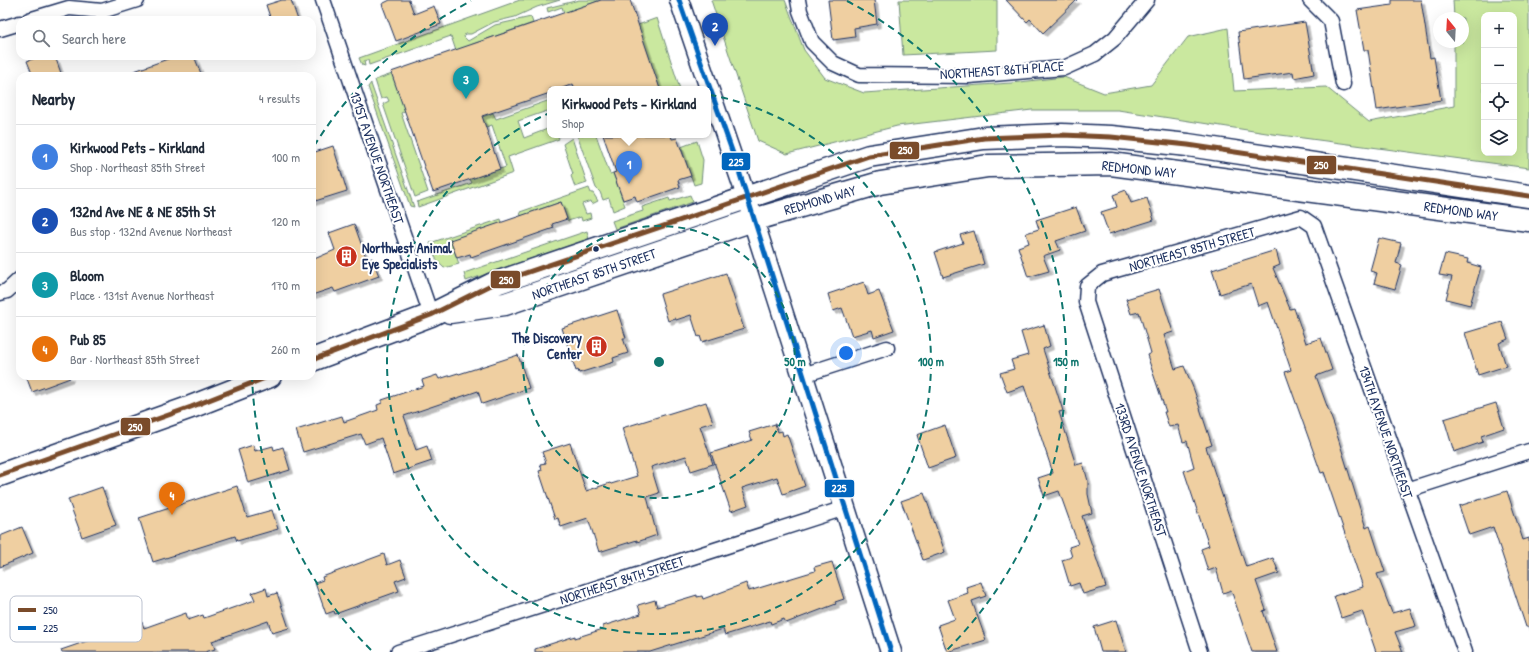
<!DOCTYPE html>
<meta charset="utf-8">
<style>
body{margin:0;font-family:"Patrick Hand",sans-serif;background:#f6f6f7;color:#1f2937}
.controls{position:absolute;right:12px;top:12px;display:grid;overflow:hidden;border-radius:8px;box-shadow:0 4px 16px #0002}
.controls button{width:36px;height:36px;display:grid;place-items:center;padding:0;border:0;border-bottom:1px solid #e0e1e3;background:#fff;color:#1f2937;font:20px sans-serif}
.compass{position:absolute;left:1433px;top:12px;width:36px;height:36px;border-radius:50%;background:#fff;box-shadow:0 4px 16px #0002;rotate:342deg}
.you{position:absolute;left:846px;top:353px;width:14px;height:14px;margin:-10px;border:3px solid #fff;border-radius:50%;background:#1a73e8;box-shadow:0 0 0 6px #1a73e833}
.badge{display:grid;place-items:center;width:26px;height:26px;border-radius:50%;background:#c8321e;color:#fff;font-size:13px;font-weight:700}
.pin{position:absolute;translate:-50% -33px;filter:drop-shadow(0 1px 2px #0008)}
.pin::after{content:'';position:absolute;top:21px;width:14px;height:12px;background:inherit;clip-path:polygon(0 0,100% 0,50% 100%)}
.popup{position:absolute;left:547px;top:86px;width:164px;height:52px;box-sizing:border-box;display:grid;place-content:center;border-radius:8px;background:#fff;filter:drop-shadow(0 1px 3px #0005);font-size:13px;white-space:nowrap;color:#747a83}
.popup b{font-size:15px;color:#1f2937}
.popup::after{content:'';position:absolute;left:50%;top:100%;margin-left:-8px;border:8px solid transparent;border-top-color:#fff}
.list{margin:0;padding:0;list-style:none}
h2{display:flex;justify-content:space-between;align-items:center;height:52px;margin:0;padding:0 16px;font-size:17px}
h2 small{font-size:13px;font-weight:400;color:#747a83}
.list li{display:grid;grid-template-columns:26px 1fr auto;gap:12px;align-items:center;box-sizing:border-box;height:64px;padding:0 16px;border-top:1px solid #e0e1e3}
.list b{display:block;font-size:15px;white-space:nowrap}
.list p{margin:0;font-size:13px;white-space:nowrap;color:#747a83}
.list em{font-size:13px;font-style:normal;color:#747a83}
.icon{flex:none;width:22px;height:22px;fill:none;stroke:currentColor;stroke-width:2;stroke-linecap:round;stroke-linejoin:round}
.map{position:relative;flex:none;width:1529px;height:652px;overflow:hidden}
.search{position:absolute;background:#fff;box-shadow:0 4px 16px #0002;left:16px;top:16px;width:300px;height:44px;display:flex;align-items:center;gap:10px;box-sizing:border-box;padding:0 14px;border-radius:12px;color:#747a83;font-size:15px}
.panel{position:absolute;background:#fff;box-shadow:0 4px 16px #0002;left:16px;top:72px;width:300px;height:308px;border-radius:12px}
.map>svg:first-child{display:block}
.green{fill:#cae89f;stroke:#728c7e;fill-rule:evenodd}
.building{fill:#efcfa1;stroke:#1b2f5e;filter:url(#shadow)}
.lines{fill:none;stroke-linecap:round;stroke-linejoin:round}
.minor-casing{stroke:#1b2f5e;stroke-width:17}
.tertiary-casing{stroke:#1b2f5e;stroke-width:21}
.secondary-casing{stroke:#1b2f5e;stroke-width:23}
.primary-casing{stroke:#1b2f5e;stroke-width:25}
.minor{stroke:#fff;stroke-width:14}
.tertiary{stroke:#fff;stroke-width:18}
.secondary{stroke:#fff;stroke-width:20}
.primary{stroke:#fff;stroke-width:22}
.bus-1-casing{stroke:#fff;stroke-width:8}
.bus-2-casing{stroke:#fff;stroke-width:8}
.bus-1{stroke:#7a4b2a;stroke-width:5}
.bus-2{stroke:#0065bd;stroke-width:5}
.ring{fill:none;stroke:#0f766e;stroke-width:2;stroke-dasharray:7 5}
.bus-dot{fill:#1b2f5e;stroke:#fff;stroke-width:1.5}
.labels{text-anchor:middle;stroke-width:4;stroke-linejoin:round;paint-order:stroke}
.street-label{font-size:14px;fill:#1b2f5e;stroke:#fff}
.poi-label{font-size:14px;font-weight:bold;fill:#1b2f5e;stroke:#fff;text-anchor:start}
.key{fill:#fff;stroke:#bbc1cf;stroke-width:1}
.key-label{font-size:11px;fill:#1b2f5e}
.centre{fill:#0f766e;stroke:#fff;stroke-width:2}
.ring-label{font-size:12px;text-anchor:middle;font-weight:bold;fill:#0f766e;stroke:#fff;stroke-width:4;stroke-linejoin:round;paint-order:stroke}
.line-badge{stroke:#fff;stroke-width:1.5}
.badge-label{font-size:11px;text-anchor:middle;font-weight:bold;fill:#fff}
</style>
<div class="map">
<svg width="1529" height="652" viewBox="0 0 1529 652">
<defs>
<filter id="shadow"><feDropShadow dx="3.5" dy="3.5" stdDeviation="0" flood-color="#0004"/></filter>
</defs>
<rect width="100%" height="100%" fill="#fff"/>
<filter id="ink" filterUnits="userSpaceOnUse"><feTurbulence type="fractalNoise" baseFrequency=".025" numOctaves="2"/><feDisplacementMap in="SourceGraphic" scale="8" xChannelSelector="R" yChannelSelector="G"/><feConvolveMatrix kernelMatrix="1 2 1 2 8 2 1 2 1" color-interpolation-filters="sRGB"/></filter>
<g filter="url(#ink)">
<path class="green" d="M520 0H560L537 7 515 17 494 22 471 34H465L464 37 468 41 495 25 531 17 533 23 473 44 457 54 451 36 369 65 368 60 364 61 365 66 362 65 359 58Z
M579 0H601L564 13 562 7 548 12 547 8Z
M711 0H785L804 50 825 78 864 93 1011 83 1064 77 1104 93 1151 85 1188 37 1228 28 1234 91 1326 87 1369 122 1454 106V42H1463V18H1454L1453 0H1529V168L1273 134 1118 110H1032L897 126 787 154 758 141ZM1484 15H1514V153H1484Z
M899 0H997V50L903 55Z
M657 18 680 89H660L638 25Z
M392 74 407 110 401 113 428 192 415 197 383 104 389 101 387 97 381 99 375 80Z
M371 83V84L414 207 410 206 368 87Z
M550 100V115L547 111 518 121 524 138 550 128V135H562L558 137 559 139 508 157 513 173 418 207 417 202 472 183 470 179 506 167 492 125 486 127 482 117 493 113 496 119Z
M577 135H596L610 174 613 173 625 206 613 211 609 198 603 200 600 192 596 188Z
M572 138 587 183 575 187 571 176 573 174 563 144Z
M697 141 703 160 701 183 694 185 681 147Z
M589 188 591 193H593L598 201 592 204 591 201 582 204 586 214 590 213 591 218 582 221 581 217 568 221 561 202 521 216 520 212Z
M690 195 693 202 615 229 612 221 643 211 642 207 669 198 670 201Z
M501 219 502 223 451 241 459 264 444 268 437 261 430 243Z
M587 231 589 239 466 281 464 273Z"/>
<path class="building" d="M282 0H291L298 20H271L266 5Z
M390 0H409L414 14 434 6 441 24 396 41 382 4Z
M601 0H630L660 89H575L573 84 560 89H550V93L482 116 500 169 433 192 391 72Z
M828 0H874L877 24 854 28 855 37 833 40Z
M1006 0H1077L1043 33 1030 19 1027 22Z
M1392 0H1421L1430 58 1434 57 1441 100 1377 110 1368 50H1364L1357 10 1392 5Z
M1305 22 1314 74 1294 78 1293 72 1244 79 1238 32Z
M41 56H52L54 60 56 59 62 76H33L27 61Z
M176 56H194L202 76H127L126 74Z
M603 135H671L672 139 677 138 691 176 678 180 680 187 637 202 635 196 623 200 613 173 616 172Z
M333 146 347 191 312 202V153Z
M1126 190 1131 203 1147 198 1154 220 1109 234 1101 212 1117 207 1113 195Z
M561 202 567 219 552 224 554 228 471 257 470 254 457 258 450 240Z
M1076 207 1085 231 1056 241 1060 250 1043 256 1049 271 1028 277 1018 247 1029 243 1026 233 1039 229 1036 220Z
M354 224 367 260 372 258 379 276 335 292 333 288 312 295V260L335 250 329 233Z
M974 231 984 264 943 277 935 252 963 243 960 235Z
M1379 238 1401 243 1396 263 1402 265 1395 289 1374 283 1377 273 1370 271Z
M1276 250 1280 265 1273 268 1290 309 1294 308 1306 343 1321 338 1332 370 1316 376 1334 425 1366 528 1370 526 1385 572 1377 574 1392 613 1410 608 1416 626 1395 632 1403 652H1376L1362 611 1341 618 1334 596 1363 587 1324 472 1321 473 1285 372 1291 370 1268 302 1258 306 1251 284 1220 294 1212 270Z
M1445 254 1468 259 1467 263 1481 267 1470 305 1446 299 1452 277 1439 275Z
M726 273 744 329 702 342 700 336 698 337 691 315 676 320 675 318 668 321 660 294Z
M864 282 868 295 879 291 894 330 874 337 872 330 852 336 842 308 833 311 828 294Z
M1159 289 1173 332 1164 335 1175 369 1184 366 1194 390 1212 445 1206 447 1246 567 1273 558 1279 573 1256 581 1266 610 1263 611 1277 652H1252L1231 590 1223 593 1216 568 1208 571 1201 549 1209 546 1184 471 1194 467 1187 441 1183 442 1178 425 1169 427 1164 412H1166L1147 355 1151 353 1139 312 1131 314 1126 299Z
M617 310 626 338H623L628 353 613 358 614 362 579 373 578 370 576 371 562 328Z
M1502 322 1508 339 1499 343 1506 366 1478 375 1465 333Z
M1044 325 1050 346 1043 349 1063 411 1059 412 1076 465 1083 463 1088 481V494L1092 513 1082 516 1106 587 1083 594 1079 583 1070 586 1062 560 1072 557 1069 547 1078 544 1059 491 1044 496 1038 478 1053 473 1024 386 1007 392 1000 373 1014 369 1011 360 1028 355 1021 332Z
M518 355 529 388 482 404 478 391 404 416 416 450 427 446 432 461 393 474 381 438 365 444 361 434 303 452 296 430 342 416 344 422 378 410 377 405 382 403V400L424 386 422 380 437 375 439 379 458 373 459 374Z
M26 376H69L70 378 32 392Z
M706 402 713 422 700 426 713 464 691 471 686 456 651 467 659 493 647 497 657 535 637 542V540L599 552 588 518 561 527 558 518 555 519 539 471 542 470 540 464 546 463 542 452 570 443 586 491 610 483 611 484 637 476 622 428Z
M1496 403 1504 428 1481 436 1483 442 1454 452 1444 419Z
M775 424 778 432 782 431 783 436 787 434 805 486 783 494 777 477 742 488 748 505 731 511 711 453 752 440 749 432Z
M945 425 956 458 928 468 917 435Z
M253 445 255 451 273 446 274 450 283 447 290 470 248 483 238 450Z
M237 486 247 517 272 510 278 529 237 541 235 536 153 562 139 518Z
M102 487 116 525 82 537 68 499Z
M1507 491 1523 540 1529 538V627H1526L1493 527 1469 535 1459 506Z
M924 493 945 552 923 560 901 501Z
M22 527 33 553 0 567V536Z
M384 554 387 565 400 560 406 577 395 581 399 591 335 614 334 611 326 614 315 583 323 580 322 577Z
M832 562 844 599 835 602 836 604 786 623 784 619 771 624 770 621 725 635 723 629 650 652H535V649L575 636V638L603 629V626L641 614 638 605 655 600 657 607 697 595V597L702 596 703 599 746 583 749 591 815 571 814 567Z
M981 582 986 596 972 601 986 640 947 652 938 625 955 619 948 600 968 593 966 587Z
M266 588 268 596 277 593 289 628 272 633 268 621 212 641 215 649 205 652H62L61 650 142 622 144 628 186 613 188 620 203 615 204 618 255 600 252 593Z
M1116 620 1126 652H1101L1094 627Z"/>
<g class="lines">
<defs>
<path id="minor" d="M323 0 431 315
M798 0 800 11 812 42 833 63 859 75 969 76 1064 68 1095 54 1115 38 1147 0
M1310 0 1331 21 1343 84
M29 20 69 8 102 11 137 0
M0 29 20 23
M0 293 7 291 20 279
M803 375 887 348
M1407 490 1529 451
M398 652 845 508
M1200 652 1086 302 1087 286 1102 274 1301 217 1314 226 1465 652"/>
<path id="tertiary" d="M679 0 751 211"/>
<path id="secondary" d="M753 220 891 652"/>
<path id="primary" d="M450 312 505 304 753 220 880 183 988 166 1111 164 1529 220
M312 360 431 315 493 284 869 156 984 138 1062 135 1111 137 1188 145 1529 196
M0 475 191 407 270 376"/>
</defs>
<use href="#minor" class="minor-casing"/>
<use href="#tertiary" class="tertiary-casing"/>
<use href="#secondary" class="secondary-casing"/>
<use href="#primary" class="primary-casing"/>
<use href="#minor" class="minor"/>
<use href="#tertiary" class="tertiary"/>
<use href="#secondary" class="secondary"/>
<use href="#primary" class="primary"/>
<defs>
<path id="bus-1" d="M312 360 431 315 493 284 869 156 984 138 1062 135 1111 137 1188 145 1529 196
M0 475 191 407 270 376"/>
<path id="bus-2" d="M679 0 737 165 891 652"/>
</defs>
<use href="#bus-1" class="bus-1-casing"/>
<use href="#bus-2" class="bus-2-casing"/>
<use href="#bus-1" class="bus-1"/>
<use href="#bus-2" class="bus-2"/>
</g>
</g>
<g class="ring">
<circle cx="659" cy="362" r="136"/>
<circle cx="659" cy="362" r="272"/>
<path d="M371 650A407 407 0 0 1 252 376M314 146A407 407 0 0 1 471 1M847 1A407 407 0 0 1 947 650"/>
</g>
<defs>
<symbol id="building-disc" viewBox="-11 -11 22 22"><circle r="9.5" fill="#c8321e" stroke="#fff"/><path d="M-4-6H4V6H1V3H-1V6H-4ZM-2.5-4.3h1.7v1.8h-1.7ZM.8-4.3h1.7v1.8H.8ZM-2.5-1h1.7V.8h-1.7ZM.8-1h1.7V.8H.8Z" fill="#fff"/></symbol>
</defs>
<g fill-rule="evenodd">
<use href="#building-disc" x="334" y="244" width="25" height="25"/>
<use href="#building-disc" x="584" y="334" width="25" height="25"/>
</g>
<circle class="bus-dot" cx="596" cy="249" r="3.5"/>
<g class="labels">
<g class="street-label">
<text transform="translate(1002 70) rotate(-4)" y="5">NORTHEAST 86TH PLACE</text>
<text transform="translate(377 158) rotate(71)" y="5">131ST AVENUE NORTHEAST</text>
<text transform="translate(1139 169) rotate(6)" y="5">REDMOND WAY</text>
<text transform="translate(820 200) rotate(-16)" y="5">REDMOND WAY</text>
<text transform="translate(1461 211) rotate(8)" y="5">REDMOND WAY</text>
<text transform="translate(1192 249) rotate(-16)" y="5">NORTHEAST 85TH STREET</text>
<text transform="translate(594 274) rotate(-19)" y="5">NORTHEAST 85TH STREET</text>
<text transform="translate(1386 432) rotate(71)" y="5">134TH AVENUE NORTHEAST</text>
<text transform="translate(1141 470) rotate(72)" y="5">133RD AVENUE NORTHEAST</text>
<text transform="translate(622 580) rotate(-18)" y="5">NORTHEAST 84TH STREET</text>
</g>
<g class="poi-label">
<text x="362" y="253">Northwest Animal<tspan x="362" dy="16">Eye Specialists</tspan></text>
<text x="582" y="343" text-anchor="end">The Discovery<tspan x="582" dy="16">Center</tspan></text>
</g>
</g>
<rect x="10" y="596" width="132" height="46" rx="6" class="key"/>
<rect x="18" y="608" width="18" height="4" fill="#7a4b2a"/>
<rect x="18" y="626" width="18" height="4" fill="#0065bd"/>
<g class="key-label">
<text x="43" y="614">250</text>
<text x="43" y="632">225</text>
</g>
<circle cx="659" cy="362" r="6" class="centre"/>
<g class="ring-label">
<text x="795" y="366">50 m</text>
<text x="931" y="366">100 m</text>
<text x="1066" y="366">150 m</text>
</g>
<g class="line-badge">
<rect x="889" y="141" width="31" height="19" rx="4" fill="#7a4b2a"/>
<rect x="721" y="152" width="30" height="19" rx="4" fill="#0065bd"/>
<rect x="1306" y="155" width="31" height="20" rx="4" fill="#7a4b2a"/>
<rect x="490" y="270" width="31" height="19" rx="4" fill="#7a4b2a"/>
<rect x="120" y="417" width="31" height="19" rx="4" fill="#7a4b2a"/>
<rect x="824" y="479" width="31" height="19" rx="4" fill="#0065bd"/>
</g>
<g class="badge-label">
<text x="905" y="154">250</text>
<text x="736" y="166">225</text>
<text x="1321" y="169">250</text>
<text x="506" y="284">250</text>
<text x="135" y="431">250</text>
<text x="839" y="492">225</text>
</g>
</svg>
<div class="controls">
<button>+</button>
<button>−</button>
<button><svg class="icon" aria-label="locate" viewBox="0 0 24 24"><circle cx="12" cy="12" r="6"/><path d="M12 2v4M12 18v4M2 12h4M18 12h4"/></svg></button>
<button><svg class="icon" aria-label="layers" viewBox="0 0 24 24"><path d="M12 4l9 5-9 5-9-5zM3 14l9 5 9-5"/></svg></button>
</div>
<svg class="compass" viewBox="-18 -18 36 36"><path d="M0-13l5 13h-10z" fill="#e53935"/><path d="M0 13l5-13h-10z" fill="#747a83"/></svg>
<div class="you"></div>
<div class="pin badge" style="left:629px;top:184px;background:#3f7fe0">1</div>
<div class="popup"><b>Kirkwood Pets - Kirkland</b>Shop</div>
<div class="pin badge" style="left:715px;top:46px;background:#1a4fb4">2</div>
<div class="pin badge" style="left:466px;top:99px;background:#0f9aa8">3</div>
<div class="pin badge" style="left:172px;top:515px;background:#e8710a">4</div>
<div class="search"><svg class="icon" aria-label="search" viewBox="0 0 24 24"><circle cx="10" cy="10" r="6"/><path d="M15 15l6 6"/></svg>Search here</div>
<section class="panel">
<h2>Nearby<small>4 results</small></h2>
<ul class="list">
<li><span class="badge" style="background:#3f7fe0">1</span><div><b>Kirkwood Pets - Kirkland</b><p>Shop · Northeast 85th Street</p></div><em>100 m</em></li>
<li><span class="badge" style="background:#1a4fb4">2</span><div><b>132nd Ave NE &amp; NE 85th St</b><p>Bus stop · 132nd Avenue Northeast</p></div><em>120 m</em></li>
<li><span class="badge" style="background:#0f9aa8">3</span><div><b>Bloom</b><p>Place · 131st Avenue Northeast</p></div><em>170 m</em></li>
<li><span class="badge" style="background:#e8710a">4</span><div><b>Pub 85</b><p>Bar · Northeast 85th Street</p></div><em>260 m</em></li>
</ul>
</section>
</div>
